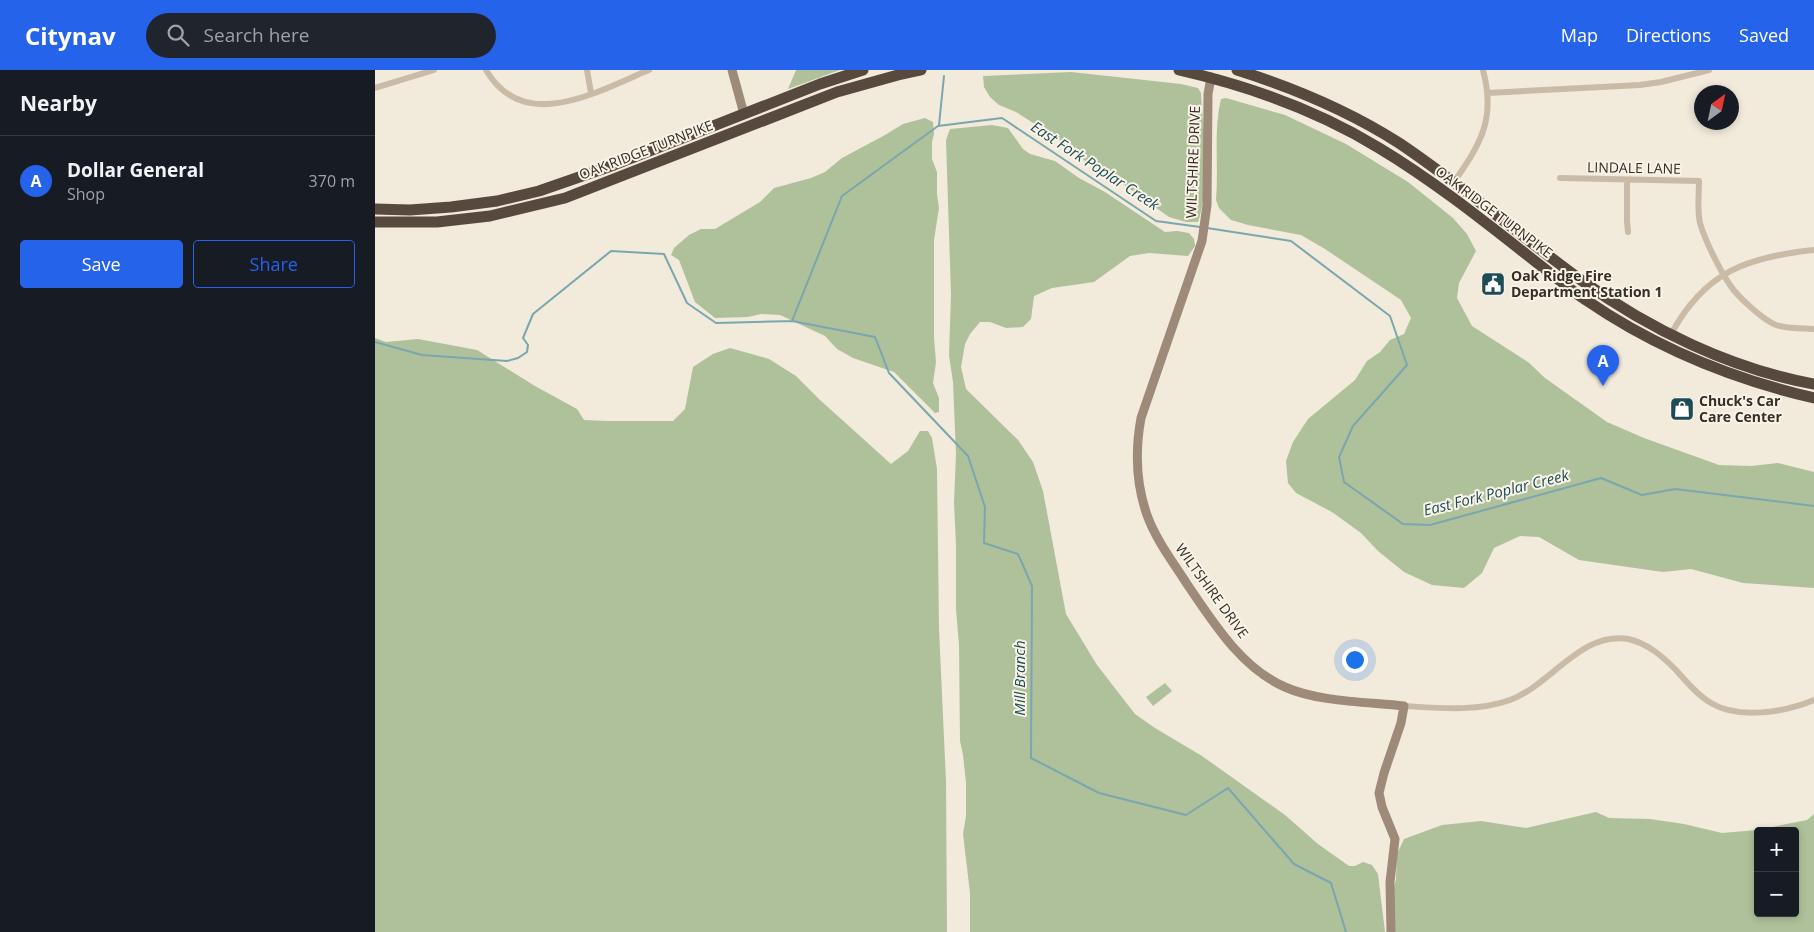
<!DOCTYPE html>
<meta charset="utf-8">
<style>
body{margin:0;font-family:"Open Sans",sans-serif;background:#20242c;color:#f1f3f6}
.controls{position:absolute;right:15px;bottom:15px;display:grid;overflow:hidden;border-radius:5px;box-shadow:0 2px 8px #0003}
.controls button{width:45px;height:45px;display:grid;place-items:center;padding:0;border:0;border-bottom:1px solid #363941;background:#171b24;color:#f1f3f6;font:25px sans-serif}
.compass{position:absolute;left:1319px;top:15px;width:45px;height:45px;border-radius:50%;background:#171b24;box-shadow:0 2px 8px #0003;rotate:33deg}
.you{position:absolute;left:979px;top:589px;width:18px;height:18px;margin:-12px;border:4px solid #fff;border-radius:50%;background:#1a73e8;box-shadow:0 0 0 8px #1a73e833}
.badge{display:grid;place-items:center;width:32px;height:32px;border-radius:50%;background:#2563eb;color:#fff;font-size:16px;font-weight:700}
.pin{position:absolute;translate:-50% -41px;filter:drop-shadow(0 1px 2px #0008)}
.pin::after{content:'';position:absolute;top:26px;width:18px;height:15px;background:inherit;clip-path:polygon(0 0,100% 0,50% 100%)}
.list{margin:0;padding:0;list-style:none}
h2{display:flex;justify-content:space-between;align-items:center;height:65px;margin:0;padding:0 20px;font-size:21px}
h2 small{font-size:16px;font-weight:400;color:#9ea1a6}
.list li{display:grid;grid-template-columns:32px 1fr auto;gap:15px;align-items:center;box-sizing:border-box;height:90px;padding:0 20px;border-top:1px solid #363941}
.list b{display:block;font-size:19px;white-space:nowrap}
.list p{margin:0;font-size:16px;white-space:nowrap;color:#9ea1a6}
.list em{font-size:16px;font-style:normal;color:#9ea1a6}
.actions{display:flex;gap:10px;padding:15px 20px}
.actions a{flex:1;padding:11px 0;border:1px solid #2563eb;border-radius:5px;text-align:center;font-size:18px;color:#2563eb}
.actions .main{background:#2563eb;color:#fff}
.icon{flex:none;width:28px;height:28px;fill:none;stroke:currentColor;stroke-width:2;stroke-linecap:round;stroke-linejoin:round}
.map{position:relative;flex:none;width:1439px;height:862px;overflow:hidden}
header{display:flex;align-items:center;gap:30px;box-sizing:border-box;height:70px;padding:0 25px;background:#2563eb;color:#fff}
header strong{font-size:24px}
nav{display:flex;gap:28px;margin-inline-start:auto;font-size:18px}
.search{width:350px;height:45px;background:#20242c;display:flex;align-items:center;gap:12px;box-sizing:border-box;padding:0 18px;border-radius:28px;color:#9ea1a6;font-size:19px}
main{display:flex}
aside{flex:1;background:#171b24}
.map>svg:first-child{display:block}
.green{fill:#afc19b;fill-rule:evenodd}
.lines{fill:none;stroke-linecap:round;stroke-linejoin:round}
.stream{stroke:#7aa6af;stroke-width:2}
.street{stroke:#cabba7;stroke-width:6}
.secondary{stroke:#9d8a78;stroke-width:9}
.highway{stroke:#57493e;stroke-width:11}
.labels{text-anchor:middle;stroke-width:4;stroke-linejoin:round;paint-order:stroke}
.street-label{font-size:14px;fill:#362e27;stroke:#f9f3e7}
.poi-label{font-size:14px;font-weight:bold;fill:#362e27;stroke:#f9f3e7;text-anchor:start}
.water-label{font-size:15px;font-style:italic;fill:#1d4c58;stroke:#f9f3e7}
</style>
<header>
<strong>Citynav</strong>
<div class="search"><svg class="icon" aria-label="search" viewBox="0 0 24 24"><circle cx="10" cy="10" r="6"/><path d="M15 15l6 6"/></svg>Search here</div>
<nav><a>Map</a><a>Directions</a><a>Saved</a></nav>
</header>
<main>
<aside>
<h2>Nearby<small></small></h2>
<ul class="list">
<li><span class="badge">A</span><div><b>Dollar General</b><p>Shop</p></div><em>370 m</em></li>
</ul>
<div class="actions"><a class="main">Save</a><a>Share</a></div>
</aside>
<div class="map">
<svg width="1439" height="862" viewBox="0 0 1439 862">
<rect width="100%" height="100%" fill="#f2eadb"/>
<path class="green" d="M421 0H465L413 19Z
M696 2 806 14 823 18 826 23C828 59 835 119 823 152H811L794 147 745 112 711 92 694 76 641 42 624 35 615 27 609 17 608 6Z
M851 28 910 45 971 74 989 85 1033 112 1078 148 1092 164 1101 181 1084 213 1082 228 1097 256 1153 292 1170 308 1232 352 1269 368 1344 395 1376 396 1403 393 1439 402V518L1368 513 1316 499 1288 502 1204 490 1164 467 1145 466 1119 478 1107 503 1089 518 1057 515 1029 502 1003 481 986 463 957 442 921 423 913 413 911 391 918 372 933 349 980 310 992 291 1005 282 1015 270 1029 264 1036 248 1026 230 950 179 926 165 873 155 856 150 844 138 841 130C844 96 838 62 846 29Z
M550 48 558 52 559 64 557 72V89L562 102V124L564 138 559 170V268L561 292 558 313 564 328V342L560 343 519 302 478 288 462 279 450 266 405 245 386 244 373 247 340 248 320 232 304 190 296 185 299 178 314 165 326 159H340L385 132 399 118 436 108 450 102 467 88 510 65 528 54Z
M617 55 633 58 648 79 655 84 680 91 704 108 730 122 790 162 802 161 814 163 819 169 820 176 813 186 774 183 755 186 719 212 677 218 659 226 656 249 648 257 631 258 615 252H605L595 264 590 274 586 297 591 319 643 370 658 392 668 421 691 544 722 595 760 644 780 658 827 686 910 745 943 774 974 796H980L988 792 997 795 1003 804 1010 862H595V823L588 764 591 746V713L588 685 585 671 584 575 581 539V475L579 433 581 384 578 312 574 285 576 225 571 70 575 59Z
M0 268 11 272 43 269 102 280 160 316 202 339 209 350 232 351H298L310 339 318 297 338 284 355 278 394 289 421 306 445 330 516 394 533 381 545 361H553L557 368 562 399 564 559 571 711 572 862H0Z
M790 613 797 621 778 636 771 627Z
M1221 742 1234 748 1275 749 1309 754 1347 763 1382 760 1432 750 1439 744V862H1020L1018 823 1021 809 1022 784 1029 769 1067 755 1106 751 1151 758ZM1383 761H1420V843H1383Z"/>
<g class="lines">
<path class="stream" d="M564 55 569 6
M832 158 916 171 1015 246 1032 295 978 356 964 387 969 412 1028 454 1055 455 1226 408 1267 425 1300 419 1439 436
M417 251 467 126 563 56 627 48 781 151 825 157
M0 272 47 285 132 291 143 288 152 282 153 275 148 268 158 244 236 181 289 184 312 233 341 253 417 251 500 267 514 303 593 386 610 437 609 473 643 484 657 516 656 688 724 723 811 745 853 718 919 794 956 813 971 862"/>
<path class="street" d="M111 0C149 65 223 21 274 0
M212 0 216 23
M0 18 59 0
M1113 23 1265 15 1286 12 1334 0
M1185 108 1324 111C1324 125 1322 140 1325 153 1330 171 1345 200 1355 215 1362 226 1388 250 1401 255 1413 259 1427 258 1439 259
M1252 110V151L1253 162
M1079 112C1106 73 1121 49 1108 0
M1296 264C1330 202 1371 187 1439 180
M1029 636C1063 638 1102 642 1135 630 1176 615 1206 561 1253 569 1272 573 1287 586 1300 599 1311 611 1322 625 1336 633 1364 650 1410 642 1439 630"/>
<path class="secondary" d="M357 0 369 44
M836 7 833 24 832 135 827 171 766 348C760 381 761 414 772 445 781 470 798 492 812 514 838 552 866 598 910 617 943 632 993 632 1029 636L1026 653 1009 703 1004 723 1007 737 1020 769 1015 812 1016 862"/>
<path class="highway" d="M804 0C874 16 942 40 1004 78 1064 114 1120 160 1175 203 1187 212 1198 222 1211 230 1281 278 1357 309 1439 328
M862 0C919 18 974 41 1024 73 1087 115 1144 165 1206 210 1274 259 1356 299 1439 314
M0 139 35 140 76 137 122 131 164 121 239 95 445 14 488 0
M0 152H62L115 146 190 128 462 22 523 5 546 0"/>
</g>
<defs>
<symbol id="civic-square" viewBox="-11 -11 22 22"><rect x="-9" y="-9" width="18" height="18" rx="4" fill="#1d4c58" stroke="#f9f3e7"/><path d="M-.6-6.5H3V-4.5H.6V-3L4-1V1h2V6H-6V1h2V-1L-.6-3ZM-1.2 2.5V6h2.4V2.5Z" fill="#fff"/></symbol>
<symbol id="shop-square" viewBox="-11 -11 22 22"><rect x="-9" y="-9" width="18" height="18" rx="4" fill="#1d4c58" stroke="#f9f3e7"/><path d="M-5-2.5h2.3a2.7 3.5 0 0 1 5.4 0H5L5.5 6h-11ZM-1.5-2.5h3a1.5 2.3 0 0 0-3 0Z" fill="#fff"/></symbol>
</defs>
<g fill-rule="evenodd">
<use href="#civic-square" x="1104" y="200" width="28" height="28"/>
<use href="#shop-square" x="1293" y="325" width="28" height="28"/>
</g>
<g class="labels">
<g class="street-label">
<text transform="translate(271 80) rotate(-21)" y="5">OAK RIDGE TURNPIKE</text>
<text transform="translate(818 92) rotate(-88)" y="5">WILTSHIRE DRIVE</text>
<text transform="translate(1259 98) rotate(1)" y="5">LINDALE LANE</text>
<text transform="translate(1119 142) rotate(37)" y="5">OAK RIDGE TURNPIKE</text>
<text transform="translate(837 521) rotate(54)" y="5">WILTSHIRE DRIVE</text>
</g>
<g class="poi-label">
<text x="1136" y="211">Oak Ridge Fire<tspan x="1136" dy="16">Department Station 1</tspan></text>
<text x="1324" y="336">Chuck's Car<tspan x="1324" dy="16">Care Center</tspan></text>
</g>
<g class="water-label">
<text transform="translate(720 96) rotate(33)" y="5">East Fork Poplar Creek</text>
<text transform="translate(1121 423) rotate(-14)" y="5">East Fork Poplar Creek</text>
<text transform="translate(645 608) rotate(-90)" y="5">Mill Branch</text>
</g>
</g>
</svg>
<div class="controls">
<button>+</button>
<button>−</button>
</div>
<svg class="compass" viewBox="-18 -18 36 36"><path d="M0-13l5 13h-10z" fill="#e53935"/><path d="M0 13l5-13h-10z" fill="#9ea1a6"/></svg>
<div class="you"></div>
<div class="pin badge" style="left:1228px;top:316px">A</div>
</div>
</main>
